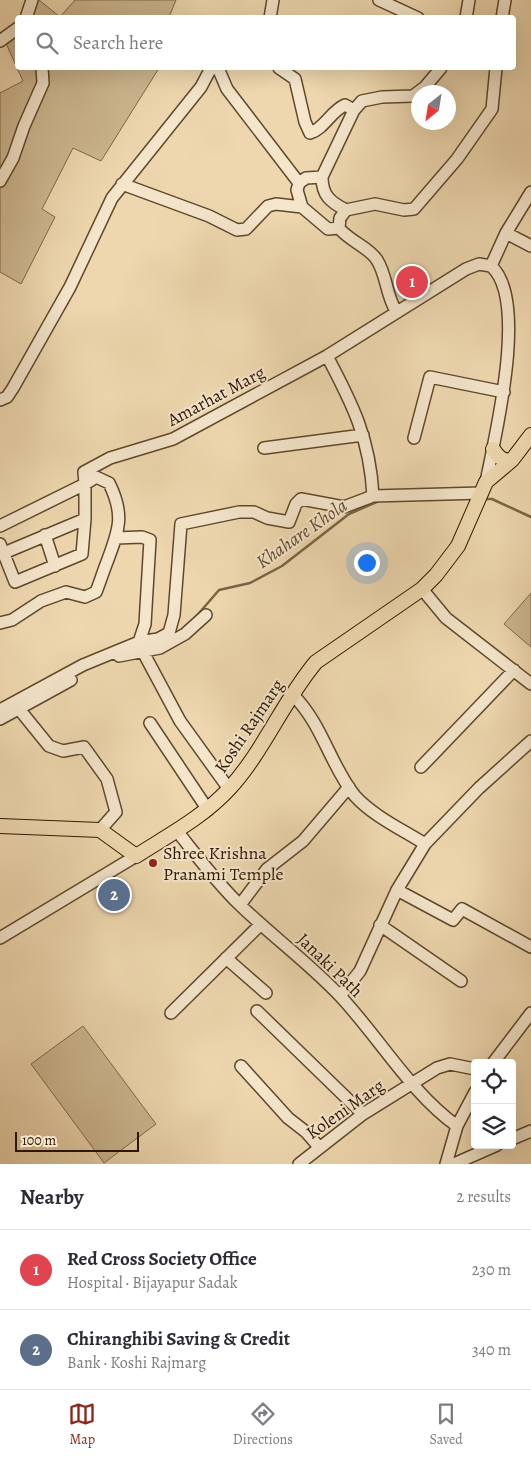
<!DOCTYPE html>
<meta charset="utf-8">
<style>
body{margin:0;font-family:Alegreya,serif;background:#f2f2f3;color:#2b2b33}
.controls{position:absolute;right:15px;bottom:15px;display:grid;overflow:hidden;border-radius:5px;box-shadow:0 5px 20px #0002}
.controls button{width:45px;height:45px;display:grid;place-items:center;padding:0;border:0;border-bottom:1px solid #e1e1e2;background:#fff;color:#2b2b33;font:25px sans-serif}
.compass{position:absolute;left:411px;top:85px;width:45px;height:45px;border-radius:50%;background:#fff;box-shadow:0 5px 20px #0002;rotate:210deg}
.scale{position:absolute;left:15px;bottom:12px;width:124px;box-sizing:border-box;padding-left:5px;border:2px solid #2e1801;border-top:0;font-size:14px;line-height:18px;white-space:nowrap;color:#2e1801;-webkit-text-stroke:4px #f4e5cb;paint-order:stroke}
.you{position:absolute;left:366px;top:562px;width:18px;height:18px;margin:-12px;border:4px solid #fff;border-radius:50%;background:#1a73e8;box-shadow:0 0 0 8px #1a73e833}
.badge{display:grid;place-items:center;width:32px;height:32px;border-radius:50%;background:#8f2418;color:#fff;font-size:16px;font-weight:700}
.pin{position:absolute;translate:-50% -50%;border:2px solid #fff;box-shadow:0 1px 5px #0006}
.list{margin:0;padding:0;list-style:none}
h2{display:flex;justify-content:space-between;align-items:center;height:65px;margin:0;padding:0 20px;font-size:21px}
h2 small{font-size:16px;font-weight:400;color:#7c7c81}
.list li{display:grid;grid-template-columns:32px 1fr auto;gap:15px;align-items:center;box-sizing:border-box;height:80px;padding:0 20px;border-top:1px solid #e1e1e2}
.list b{display:block;font-size:19px;white-space:nowrap}
.list p{margin:0;font-size:16px;white-space:nowrap;color:#7c7c81}
.list em{font-size:16px;font-style:normal;color:#7c7c81}
.icon{flex:none;width:28px;height:28px;fill:none;stroke:currentColor;stroke-width:2;stroke-linecap:round;stroke-linejoin:round}
.map{position:relative;flex:none;width:531px;height:1164px;overflow:hidden}
.search{position:absolute;background:#fff;box-shadow:0 5px 20px #0002;left:15px;right:15px;top:15px;height:55px;display:flex;align-items:center;gap:12px;box-sizing:border-box;padding:0 18px;border-radius:5px;color:#7c7c81;font-size:19px}
.sheet{height:225px;background:#fff}
nav{display:flex;justify-content:space-around;align-items:center;box-sizing:border-box;height:70px;border-top:1px solid #e1e1e2;background:#fff;font-size:14px;color:#7c7c81}
nav a{display:grid;justify-items:center;gap:2px}
nav .on{color:#8f2418}
.map>svg:first-child{display:block}
.green{fill:#cdb791;stroke:#7e6849}
.lines{fill:none;stroke-linecap:round;stroke-linejoin:round}
.stream{stroke:#7a6446;stroke-width:2.5}
.minor-casing{stroke:#5e482c;stroke-width:14}
.major-casing{stroke:#2e1801;stroke-width:16}
.minor{stroke:#f4e5cb;stroke-width:11}
.major{stroke:#eed7af;stroke-width:14}
.poi-dot{fill:#8f2418;stroke:#f4e5cb;stroke-width:2}
.labels{text-anchor:middle;stroke-width:4;stroke-linejoin:round;paint-order:stroke}
.street-label{font-size:18px;fill:#2e1801;stroke:#f4e5cb}
.poi-label{font-size:18px;fill:#2e1801;stroke:#f4e5cb;text-anchor:start}
.water-label{font-size:19px;font-style:italic;fill:#614a2f;stroke:#f4e5cb}
</style>
<div class="map">
<svg width="531" height="1164" viewBox="0 0 531 1164">
<rect width="100%" height="100%" fill="#eed7af"/>
<filter id="stains"><feTurbulence type="fractalNoise" baseFrequency=".004" numOctaves="4"/><feColorMatrix values="0 0 0 0 .2 0 0 0 0 .09 0 0 0 0 .02 0 0 0 .5 -.17"/></filter>
<radialGradient id="worn" r=".72"><stop offset=".6" stop-color="#630" stop-opacity="0"/><stop offset="1" stop-color="#630" stop-opacity=".3"/></radialGradient>
<path class="green" d="M32 0H39L60 17 75 0H176L169 17 26 18Z
M17 28 18 68H159L101 161 73 148 42 209 55 217 21 284 0 272V93L23 81 4 39Z
M531 593V647L504 624Z
M83 1026 156 1124 104 1163 31 1064Z"/>
<g class="lines">
<path class="stream" d="M485 499H492L531 517
M194 619 219 590 250 583 282 566 349 514 379 501"/>
<defs>
<path id="minor" d="M379 0 418 18
M26 18 32 0
M270 18 273 0
M466 18 469 0
M502 18 505 0
M0 41 18 28
M218 68 227 89 299 183
M279 68 295 79 305 122 310 133C324 129 331 111 345 105L354 110 362 101 382 97 413 96 425 87 441 68
M0 181 13 158 24 126 43 83 42 68
M122 184 209 216 237 230 246 229 268 206 276 204 302 207 328 229 339 228
M302 207 297 190 299 183 306 178 322 177
M346 210C330 202 322 195 322 177L354 110
M506 233 531 246
M491 266 506 233 531 192
M396 311C386 295 387 276 377 260 369 247 349 241 339 228L340 218 346 210 375 204 404 210 414 209 457 159 492 109 496 68
M0 400 7 397 13 388 70 287 112 198 201 87 211 68
M414 438 430 377 504 392
M264 448 363 435
M486 482C495 436 529 299 491 266
M373 496 482 493
M0 526 85 484 84 472 110 458 173 439 327 356 466 269 479 264 491 266
M45 535 55 566
M116 538 142 537 150 540 145 624 139 642
M0 544 15 582 82 554 85 519V484L96 477 109 483C125 515 119 530 107 562 103 572 100 582 96 592L85 597 66 592 41 601 12 620 0 623
M4 553 85 519
M422 589 446 618 531 684
M142 650 180 721 229 789
M119 656 160 648 185 634 206 615
M293 695C323 725 330 765 355 796 373 816 403 830 425 844
M19 709 49 746 63 751 84 747 107 779 116 812 100 830
M0 710 83 665 139 642 158 639 169 633 174 615 181 524 239 512H254L267 518 289 522 296 504 301 499 344 507 373 496C370 439 353 405 327 356
M0 719 71 680
M150 723 208 810
M421 767 514 670
M177 831C197 856 217 883 240 905 273 937 310 964 341 997 380 1039 411 1093 457 1126
M397 890 453 920 462 909 531 947
M240 905 267 869 303 841 349 787
M380 925 461 981
M0 938 136 856
M226 958 266 993
M340 996 360 971 397 890 425 844 479 788 531 741
M257 1011 363 1114
M171 1013 261 924
M493 1063 531 1013
M241 1066 288 1118 306 1132 319 1147
M512 1139 531 1131
M299 1164 363 1114 437 1068 450 1064 475 1069
M446 1164 457 1126 475 1092
M454 1164 497 1145"/>
<path id="major" d="M493 449C498 457 503 462 512 460
M0 826 100 830 136 856C169 835 203 817 229 789 264 751 283 701 316 662L422 589 436 575 458 546 486 482 512 460 531 435"/>
</defs>
<use href="#minor" class="minor-casing"/>
<use href="#major" class="major-casing"/>
<use href="#minor" class="minor"/>
<use href="#major" class="major"/>
</g>
<circle class="poi-dot" cx="153" cy="863" r="5"/>
<g class="labels">
<g class="street-label">
<text transform="translate(216 396) rotate(-28)" y="6">Amarhat Marg</text>
<text transform="translate(249 726) rotate(-56)" y="6">Koshi Rajmarg</text>
<text transform="translate(330 965) rotate(44)" y="6">Janaki Path</text>
<text transform="translate(345 1109) rotate(-35)" y="6">Koleni Marg</text>
</g>
<g class="poi-label">
<text x="163" y="859">Shree Krishna<tspan x="163" dy="21">Pranami Temple</tspan></text>
</g>
<g class="water-label">
<text transform="translate(301 533) rotate(-35)" y="7">Khahare Khola</text>
</g>
</g>
<rect width="100%" height="100%" filter="url(#stains)"/>
<rect width="100%" height="100%" fill="url(#worn)"/>
</svg>
<div class="controls">
<button><svg class="icon" aria-label="locate" viewBox="0 0 24 24"><circle cx="12" cy="12" r="6"/><path d="M12 2v4M12 18v4M2 12h4M18 12h4"/></svg></button>
<button><svg class="icon" aria-label="layers" viewBox="0 0 24 24"><path d="M12 4l9 5-9 5-9-5zM3 14l9 5 9-5"/></svg></button>
</div>
<svg class="compass" viewBox="-18 -18 36 36"><path d="M0-13l5 13h-10z" fill="#e53935"/><path d="M0 13l5-13h-10z" fill="#7c7c81"/></svg>
<div class="scale">100 m</div>
<div class="you"></div>
<div class="pin badge" style="left:412px;top:282px;background:#e0444e">1</div>
<div class="pin badge" style="left:114px;top:895px;background:#5c6f8a">2</div>
<div class="search"><svg class="icon" aria-label="search" viewBox="0 0 24 24"><circle cx="10" cy="10" r="6"/><path d="M15 15l6 6"/></svg>Search here</div>
</div>
<section class="sheet">
<h2>Nearby<small>2 results</small></h2>
<ul class="list">
<li><span class="badge" style="background:#e0444e">1</span><div><b>Red Cross Society Office</b><p>Hospital · Bijayapur Sadak</p></div><em>230 m</em></li>
<li><span class="badge" style="background:#5c6f8a">2</span><div><b>Chiranghibi Saving &amp; Credit</b><p>Bank · Koshi Rajmarg</p></div><em>340 m</em></li>
</ul>
</section>
<nav>
<a class="on"><svg class="icon" aria-label="map" viewBox="0 0 24 24"><path d="M3 6l6-2 6 2 6-2v14l-6 2-6-2-6 2zM9 4v14M15 6v14"/></svg>Map</a>
<a><svg class="icon" aria-label="directions" viewBox="0 0 24 24"><path d="M12 3l9 9-9 9-9-9zM9 14v-3h6M13 9l2 2-2 2"/></svg>Directions</a>
<a><svg class="icon" aria-label="saved" viewBox="0 0 24 24"><path d="M7 4h10v16l-5-4-5 4z"/></svg>Saved</a>
</nav>
